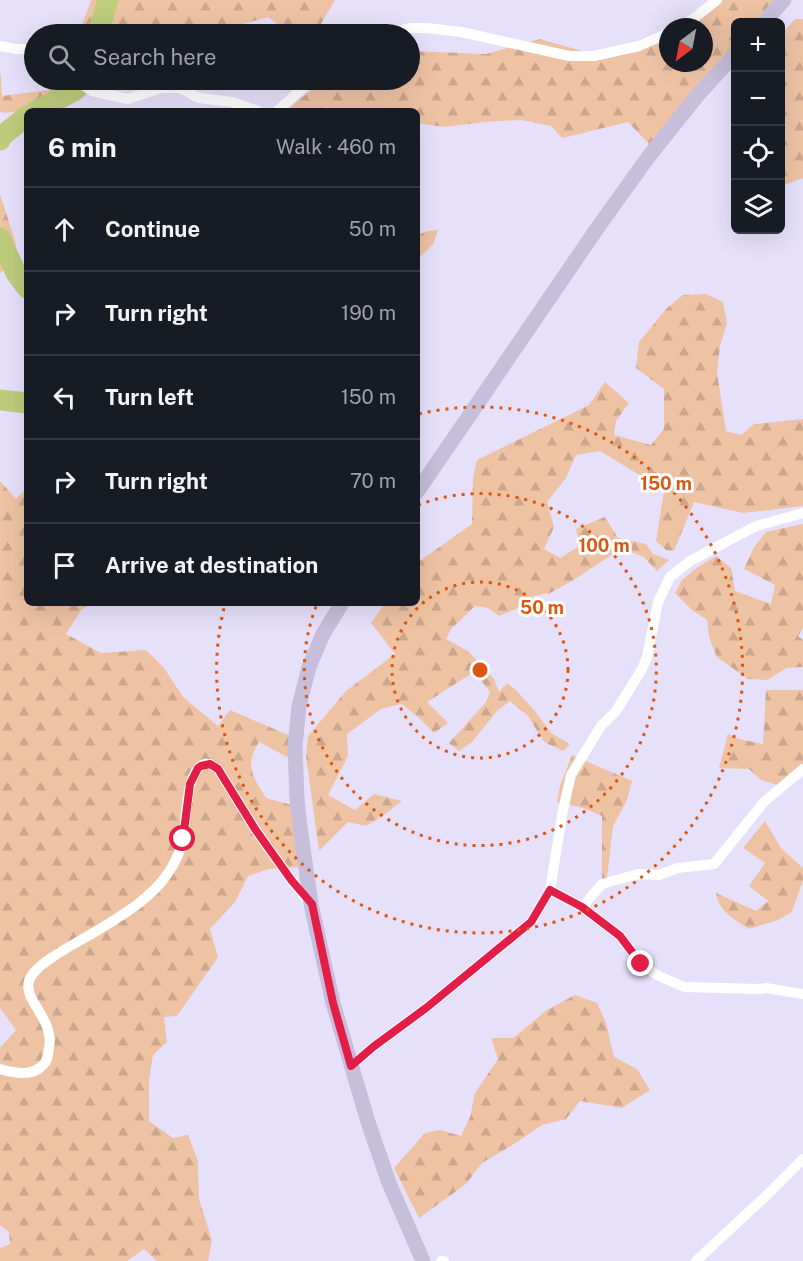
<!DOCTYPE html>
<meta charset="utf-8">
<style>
body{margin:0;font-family:"Public Sans",sans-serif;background:#242831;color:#f1f3f6}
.controls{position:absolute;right:18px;top:18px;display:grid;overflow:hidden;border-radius:9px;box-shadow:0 6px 24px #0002}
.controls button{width:54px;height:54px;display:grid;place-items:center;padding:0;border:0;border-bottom:2px solid #363941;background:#171b24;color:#f1f3f6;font:30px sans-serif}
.compass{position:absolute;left:659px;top:18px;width:54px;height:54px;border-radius:50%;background:#171b24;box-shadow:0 6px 24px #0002;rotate:212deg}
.stop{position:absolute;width:18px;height:18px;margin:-14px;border:4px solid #e11d48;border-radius:50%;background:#fff}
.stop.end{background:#e11d48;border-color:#fff;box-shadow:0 2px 6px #0008}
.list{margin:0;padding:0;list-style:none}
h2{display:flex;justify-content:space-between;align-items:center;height:78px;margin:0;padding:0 24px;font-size:26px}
h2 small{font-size:20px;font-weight:400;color:#9ea1a6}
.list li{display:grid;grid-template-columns:39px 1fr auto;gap:18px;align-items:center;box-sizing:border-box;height:84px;padding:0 24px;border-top:2px solid #363941}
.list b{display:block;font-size:22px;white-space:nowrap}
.list em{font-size:20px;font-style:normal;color:#9ea1a6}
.icon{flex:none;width:33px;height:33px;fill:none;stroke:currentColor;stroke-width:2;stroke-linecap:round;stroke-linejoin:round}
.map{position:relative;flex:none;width:803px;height:1261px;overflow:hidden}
.search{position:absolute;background:#171b24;box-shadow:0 6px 24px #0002;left:24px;top:24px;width:396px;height:66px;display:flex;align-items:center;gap:15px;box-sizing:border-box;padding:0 21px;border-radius:33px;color:#9ea1a6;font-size:22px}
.panel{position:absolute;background:#171b24;box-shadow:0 6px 24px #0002;left:24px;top:108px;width:396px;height:498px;border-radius:9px}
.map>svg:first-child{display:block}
.forest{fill:url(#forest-firs)}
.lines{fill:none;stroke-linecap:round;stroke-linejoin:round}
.river{stroke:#becc7c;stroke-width:21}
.street{stroke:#fff;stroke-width:10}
.secondary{stroke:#c6beda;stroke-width:15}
.route{stroke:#e11d48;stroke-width:8}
.ring{fill:none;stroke:#de560e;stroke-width:3;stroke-dasharray:3 6}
.centre{fill:#de560e;stroke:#fff;stroke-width:3}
.ring-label{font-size:18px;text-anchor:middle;font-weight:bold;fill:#de560e;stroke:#fff;stroke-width:6;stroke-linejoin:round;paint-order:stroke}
</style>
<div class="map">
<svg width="803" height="1261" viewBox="0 0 803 1261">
<defs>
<pattern id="forest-firs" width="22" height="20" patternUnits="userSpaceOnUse" patternTransform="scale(1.5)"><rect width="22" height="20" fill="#eec3a4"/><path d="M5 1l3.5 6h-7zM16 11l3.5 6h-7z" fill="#cca78e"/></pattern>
</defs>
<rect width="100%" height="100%" fill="#e7e0fb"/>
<path class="forest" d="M91 0H335L315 34H290L268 17 209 34H83L82 25Z
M717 0H791L771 22H736L735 60 654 149 628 122 562 138 551 126 521 120 485 122 444 127 417 123V111H286L323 80H410V51L486 54 540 39 607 58 655 45 668 38V63H704V27H686Z
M795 19H803V178L784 185 780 180 781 35Z
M0 72 1 77 2 96 48 90 62 80H71L73 83C55 93 20 117 0 112Z
M0 194 16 244 4 270 0 273Z
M438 230 434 243 417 260V235L428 231Z
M706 294 723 302 727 323 720 346 717 372 726 431 741 435 754 424 803 419V506L743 513 694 502 674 551 666 550 656 541 665 485 646 479 600 451 576 455 566 478 547 502 554 527 544 549 560 558 580 546 576 529 605 517 618 538 646 544 653 554 669 560 657 571 644 557 622 548 572 581 550 593 529 597 516 609 499 616 488 608 475 606 451 629 446 639 468 651 494 679 499 692 507 683 516 690 535 711 551 733 570 744 563 751 544 742 528 716 510 701 497 711 472 742 459 751 449 743 486 702 490 692 474 672 427 702 448 723 434 733 417 716 401 704 381 709 347 734 348 756 328 795 355 810 374 794 402 801 381 817 366 826 348 822 319 851 306 756 308 736 346 691 395 654 371 623 385 603H417V563L472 524 473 478 477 460 589 405 605 382 629 403 616 421 614 435 651 445 664 429V389L636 368 639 342 667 308 683 295Z
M0 481 16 499 27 488V603H93L81 610 66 634 101 653 146 650 164 668 183 697 218 726 230 710 295 738 289 758 259 742C244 765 253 777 266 798L292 805 303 867 269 869 248 876 235 902 210 929 218 957 177 1016 164 1017 167 1042 153 1055 149 1080V1121L173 1138 188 1135 198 1161 199 1199 212 1240 208 1261H157L144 1249 127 1261H0V1248L10 1244 9 1232 0 1225V1048L16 1030 0 1008Z
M803 524V628L798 636 803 640V667L787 668 767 680 748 679 717 657 709 637 707 620 692 610 675 593 682 580 698 567 716 556 731 568 735 591 771 604 775 585 744 569 754 547 766 532Z
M766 690H803V769L777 785 761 780 749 769 719 768 728 734 739 739 763 744Z
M572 755 632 781 627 800 613 826 607 878 602 884V816L583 808 557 802 560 786Z
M765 821 781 848 803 868V880L792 912 778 920 749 929C734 919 718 911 716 893L756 911 768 901 749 886 765 863 743 848Z
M575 995 597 1003 606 1023 614 1057 637 1069 650 1090 622 1108 580 1101 566 1119 542 1125 511 1146 482 1163 466 1184 419 1218 394 1168 425 1133 440 1130 461 1136 470 1117 475 1093 498 1059 491 1038H513L547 1010Z"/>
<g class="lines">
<path class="river" d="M98 34 108 0
M36 111 74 91 87 80
M0 140 3 135 27 116
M0 238 16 273 27 288
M0 400 27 403"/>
<path class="street" d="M679 27 693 19 717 0
M383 34 411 28H426L461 32 569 56H594L639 46 668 33
M0 46 16 49H34
M80 80V83L92 91 128 99 161 88H180L199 98 232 102 258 111
M277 111 312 80
M550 890 582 907 620 936 641 964 657 975 684 987 760 989 766 988 803 994
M582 907 602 884 638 874 659 875 678 868 714 864 764 802 803 769
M351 1066 373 1047 426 1008 531 922 550 890 563 810 571 775 601 726 616 711 642 669 647 657 658 602 670 577 690 561 756 526 803 513
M0 1069C14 1073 32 1077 43 1065 48 1060 48 1055 49 1048 55 1019 23 1001 29 981 34 963 81 941 98 930 121 916 153 897 168 873 175 863 180 852 183 840 186 825 185 759 210 764 211 765 216 768 218 769L255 829 292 881 309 902
M441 1261H444
M696 1261 767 1195 803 1159"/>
<path class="secondary" d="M764 22 784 0
M417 492 596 230 649 156 697 96 736 53
M342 603 323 634 309 667 299 706 295 746 297 799 300 827 311 904 333 1003 368 1122 389 1183 423 1261"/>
</g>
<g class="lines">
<path class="route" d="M183 839 190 784 198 768 201 766 210 764 218 769 255 829 292 881 312 904 333 1003 351 1066 373 1047 426 1008 531 922 550 890 582 907 620 936 641 964"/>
</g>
<g class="ring">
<circle cx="480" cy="670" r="88"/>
<path d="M418 505A176 176 0 1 1 317 604"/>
<path d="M419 414A263 263 0 1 1 225 604"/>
</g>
<circle cx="480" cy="670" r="9" class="centre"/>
<g class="ring-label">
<text x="666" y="490">150 m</text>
<text x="604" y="552">100 m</text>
<text x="542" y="614">50 m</text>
</g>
</svg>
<div class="controls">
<button>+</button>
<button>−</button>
<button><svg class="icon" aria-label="locate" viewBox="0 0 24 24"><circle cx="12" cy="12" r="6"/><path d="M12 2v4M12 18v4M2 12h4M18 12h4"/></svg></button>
<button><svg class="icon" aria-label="layers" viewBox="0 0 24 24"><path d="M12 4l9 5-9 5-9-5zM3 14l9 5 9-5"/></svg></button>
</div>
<svg class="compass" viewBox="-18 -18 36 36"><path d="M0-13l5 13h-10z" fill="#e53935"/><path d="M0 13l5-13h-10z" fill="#9ea1a6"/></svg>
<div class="stop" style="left:183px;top:839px"></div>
<div class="stop end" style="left:641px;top:964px"></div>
<div class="search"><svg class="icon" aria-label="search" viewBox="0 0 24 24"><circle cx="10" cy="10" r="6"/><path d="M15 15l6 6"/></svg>Search here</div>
<section class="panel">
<h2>6 min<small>Walk · 460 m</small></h2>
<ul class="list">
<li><svg class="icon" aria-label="ahead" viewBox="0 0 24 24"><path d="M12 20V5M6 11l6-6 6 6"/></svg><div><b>Continue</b></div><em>50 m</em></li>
<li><svg class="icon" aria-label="right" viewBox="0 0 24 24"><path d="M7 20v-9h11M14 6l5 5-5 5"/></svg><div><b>Turn right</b></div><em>190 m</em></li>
<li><svg class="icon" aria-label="left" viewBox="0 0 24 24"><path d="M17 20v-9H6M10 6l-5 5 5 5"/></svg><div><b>Turn left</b></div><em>150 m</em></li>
<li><svg class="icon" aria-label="right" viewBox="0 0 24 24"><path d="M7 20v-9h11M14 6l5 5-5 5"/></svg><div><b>Turn right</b></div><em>70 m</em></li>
<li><svg class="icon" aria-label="arrive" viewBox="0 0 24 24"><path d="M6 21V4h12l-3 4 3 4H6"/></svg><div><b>Arrive at destination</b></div></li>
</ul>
</section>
</div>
